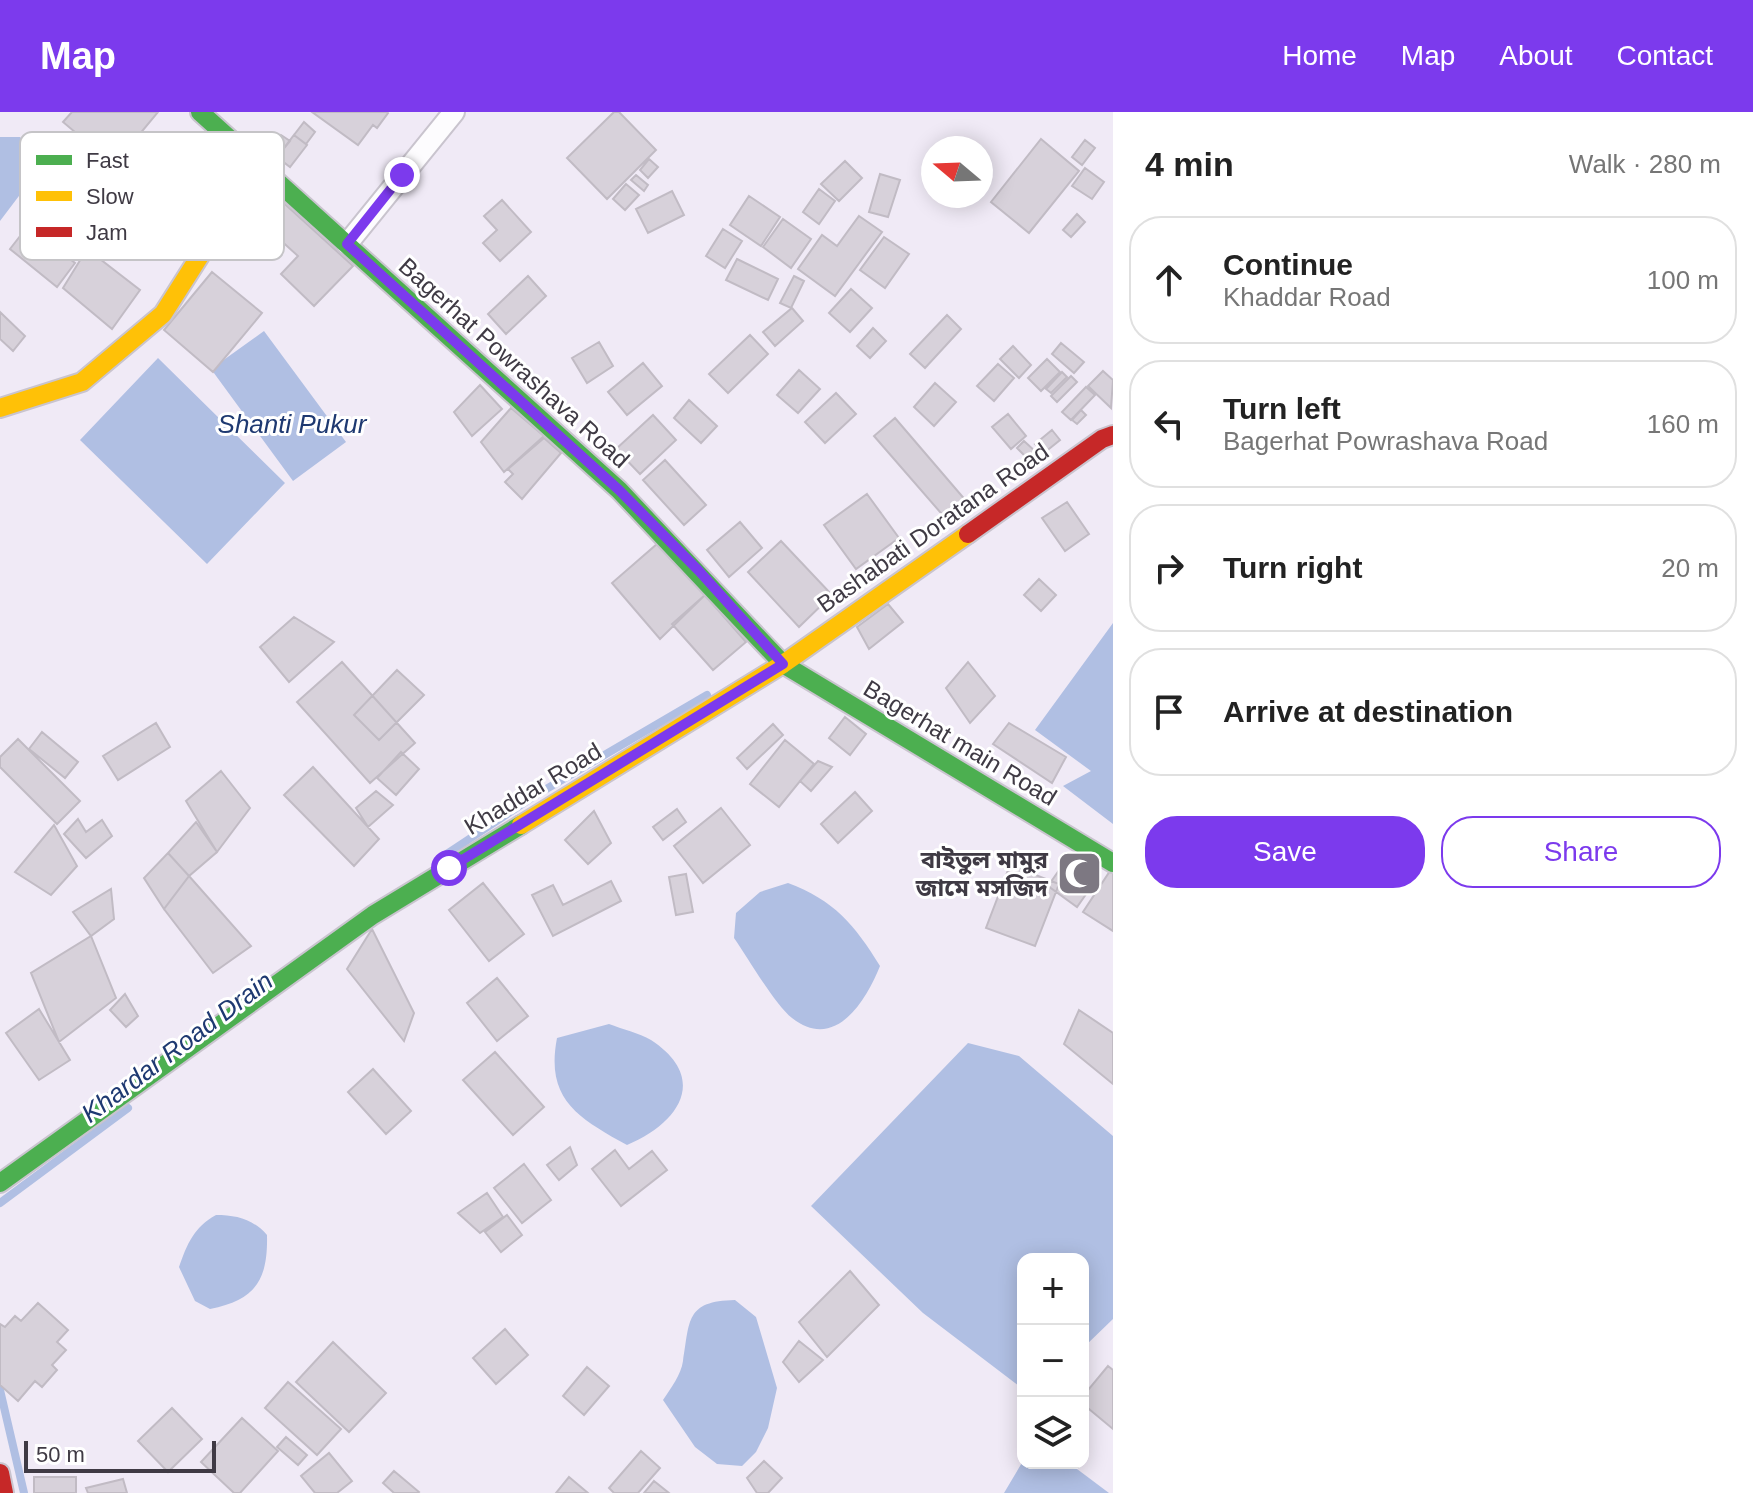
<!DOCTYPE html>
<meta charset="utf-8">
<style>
body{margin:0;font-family:Helvetica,"Noto Sans Bengali",sans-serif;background:#f2f2f2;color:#222}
.controls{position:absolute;right:24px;bottom:24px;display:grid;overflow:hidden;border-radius:16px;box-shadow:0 4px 20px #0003}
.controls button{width:72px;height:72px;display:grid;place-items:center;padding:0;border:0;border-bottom:2px solid #e0e0e0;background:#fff;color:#222;font:40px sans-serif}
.compass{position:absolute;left:921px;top:24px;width:72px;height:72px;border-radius:50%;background:#fff;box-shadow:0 4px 20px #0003;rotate:289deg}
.scale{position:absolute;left:24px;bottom:20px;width:192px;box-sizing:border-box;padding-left:8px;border:4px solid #3f3a44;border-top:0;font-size:22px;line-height:28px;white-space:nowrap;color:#3f3a44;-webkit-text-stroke:6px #fff;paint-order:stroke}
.stop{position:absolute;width:24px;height:24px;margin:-18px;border:6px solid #7c3aed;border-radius:50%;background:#fff}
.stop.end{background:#7c3aed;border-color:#fff;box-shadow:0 2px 8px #0008}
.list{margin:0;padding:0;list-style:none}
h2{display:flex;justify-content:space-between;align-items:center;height:104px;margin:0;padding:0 32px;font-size:34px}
h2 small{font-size:26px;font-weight:400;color:#767676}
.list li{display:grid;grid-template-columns:52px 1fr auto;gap:24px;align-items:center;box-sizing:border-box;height:128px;margin:0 16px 16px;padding:0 16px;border:2px solid #e0e0e0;border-radius:32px}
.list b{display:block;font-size:30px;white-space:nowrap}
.list p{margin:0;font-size:26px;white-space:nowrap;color:#767676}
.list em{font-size:26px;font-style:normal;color:#767676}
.actions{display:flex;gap:16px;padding:24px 32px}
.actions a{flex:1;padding:18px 0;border:2px solid #7c3aed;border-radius:32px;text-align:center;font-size:28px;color:#7c3aed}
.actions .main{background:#7c3aed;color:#fff}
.icon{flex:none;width:44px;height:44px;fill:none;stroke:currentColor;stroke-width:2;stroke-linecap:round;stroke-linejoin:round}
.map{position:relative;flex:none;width:1113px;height:1381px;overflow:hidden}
header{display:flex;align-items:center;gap:48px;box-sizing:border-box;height:112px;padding:0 40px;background:#7c3aed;color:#fff}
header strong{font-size:38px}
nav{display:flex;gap:44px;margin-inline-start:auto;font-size:28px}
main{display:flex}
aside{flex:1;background:#fff}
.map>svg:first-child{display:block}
.water{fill:#b0bfe3}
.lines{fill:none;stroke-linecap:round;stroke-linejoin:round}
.stream{stroke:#b0bfe3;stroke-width:8}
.building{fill:#d7d1da;stroke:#c1bbc4;stroke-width:2}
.street-casing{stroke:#c9c4ce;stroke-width:24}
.fast-casing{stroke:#c9c4ce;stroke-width:22}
.slow-casing{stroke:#c9c4ce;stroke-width:22}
.jam-casing{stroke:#c9c4ce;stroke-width:22}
.street{stroke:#fdfcfe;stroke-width:20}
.fast{stroke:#4caf50;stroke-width:18}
.slow{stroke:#ffc107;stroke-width:18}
.jam{stroke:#c62828;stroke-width:18}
.route{stroke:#7c3aed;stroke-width:10}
.labels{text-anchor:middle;stroke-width:6;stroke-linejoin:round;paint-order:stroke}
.street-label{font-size:24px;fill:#3f3a44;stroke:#fff}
.poi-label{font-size:24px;font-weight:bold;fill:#3f3a44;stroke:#fff;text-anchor:end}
.water-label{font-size:26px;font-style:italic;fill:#1e3971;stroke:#fff}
.key{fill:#fff;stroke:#c5c4c7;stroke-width:2}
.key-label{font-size:22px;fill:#3f3a44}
</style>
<header>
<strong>Map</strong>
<nav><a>Home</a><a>Map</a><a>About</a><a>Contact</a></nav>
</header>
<main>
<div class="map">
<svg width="1113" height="1381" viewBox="0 0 1113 1381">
<rect width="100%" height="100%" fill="#f0eaf6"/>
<path class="water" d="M0 25H20L38 43 28 72 0 109Z
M264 219 346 330 293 369 211 257Z
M158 246 285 371 207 452 80 328Z
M1113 511V712L1063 674 1091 659 1035 618Z
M788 771C834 788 855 813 880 854 866 889 835 940 792 906 775 893 748 846 734 826L736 801 760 780Z
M609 912C622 917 639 921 651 928 709 966 680 1011 627 1033 579 1006 545 988 557 926Z
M968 931 1019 944 1113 1024V1207L1083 1236V1147H1023V1277L923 1201 811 1094Z
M216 1103C236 1103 253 1107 267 1123 268 1169 255 1188 210 1197L195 1189 179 1155C187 1132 194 1115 216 1103Z
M735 1188 756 1205 777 1276 768 1316 756 1340 742 1354 717 1352 695 1335 663 1288C671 1276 681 1263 683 1249 690 1209 685 1189 735 1188Z
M1023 1349 1069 1351 1109 1381H1004Z"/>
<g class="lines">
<path class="stream" d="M442 745 536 683 707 583
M0 1091 128 996
M0 1278 24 1381"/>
</g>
<path class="building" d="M72 0H71H158L114 53 63 10Z
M312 0H387L388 1 377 16 373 13 358 33Z
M614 0H619L656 38 607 87 567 46Z
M304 10 315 20 306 32 294 23Z
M281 23 290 29 282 39 273 33Z
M294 23 307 33 290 55 277 45Z
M1041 27 1079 59 1029 121 991 90Z
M1085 28 1095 36 1082 53 1072 45Z
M649 47 658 55 648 66 640 58Z
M845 49 862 66 839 89 821 72Z
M1085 56 1104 70 1092 87 1072 74Z
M880 62 900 68 888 105 869 100Z
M636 63 648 73 644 79 631 68Z
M626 72 639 83 625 98 613 87Z
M265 74 353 154 314 194 281 162 298 144 267 116 251 134 229 114Z
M819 77 835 89 819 112 803 100Z
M672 79 684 103 648 121 636 97Z
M749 84 780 105 761 134 730 113Z
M502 88 531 120 500 149 483 131 497 118 484 104Z
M1077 102 1085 110 1071 125 1063 118Z
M859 104 882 120 835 184 798 157 822 123 837 134Z
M783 107 811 127 791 156 763 135Z
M28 114 75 151 57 175 10 137Z
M723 117 742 129 725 156 706 144Z
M884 125 909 142 885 176 860 158Z
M87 137 140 178 112 217 63 176Z
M737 147 778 167 768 188 726 168Z
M212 160 262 201 213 260 164 218Z
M528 164 546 184 506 222 488 202Z
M794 164 804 169 791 196 780 191Z
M851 177 872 196 850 220 829 201Z
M792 196 803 209 775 234 763 220Z
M0 200 25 224 13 239 0 227Z
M947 203 961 217 925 256 910 242Z
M873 216 886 229 870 246 857 234Z
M750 223 768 242 728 281 709 262Z
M599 230 613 254 587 271 572 246Z
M1061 231 1084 250 1074 261 1052 242Z
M1013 234 1031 253 1019 266 1000 247Z
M1047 247 1060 260 1041 279 1028 266Z
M643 251 662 274 627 303 608 280Z
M998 252 1014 266 994 289 977 274Z
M799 258 820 277 798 301 777 283Z
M1103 259 1113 268 1111 296 1088 274Z
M1062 260 1067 265 1051 281 1046 277Z
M1071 264 1077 270 1057 290 1051 284Z
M935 271 956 290 934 314 914 295Z
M480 273 502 297 472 324 454 300Z
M1086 275 1095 283 1071 308 1062 300Z
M836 281 856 302 825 331 805 310Z
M689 288 717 314 701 331 674 306Z
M511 296 544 324 504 360 481 330Z
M1081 298 1086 303 1077 312 1072 308Z
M1008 302 1026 324 1011 337 992 315Z
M653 303 676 328 640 362 616 337Z
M895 306 967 390 947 408 874 324Z
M1052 318 1060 328 1044 341 1035 332Z
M544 326 561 341 522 387 505 370 513 362 508 357Z
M1024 329 1036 340 1029 348 1017 336Z
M665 348 706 393 684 413 643 368Z
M867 382 899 426 856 457 824 413Z
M1067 390 1089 422 1065 439 1042 406Z
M740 410 762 436 729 465 707 438Z
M781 429 832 483 799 515 748 460Z
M657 432 705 483 660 527 612 471Z
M1039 467 1056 483 1041 499 1024 483Z
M705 483 746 530 713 558 672 512Z
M888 492 903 510 869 537 857 515Z
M294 505 334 530 289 570 260 535Z
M342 550 415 631 370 671 297 590Z
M968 550 995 584 970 611 946 576Z
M397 558 424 583 379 628 354 603Z
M845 605 866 622 850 643 829 626Z
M156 611 170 635 118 668 103 644Z
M1009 611 1066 645 1052 671 993 632Z
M773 612 783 623 747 657 737 646Z
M42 620 78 650 65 666 29 637Z
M18 627 80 689 57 712 0 655V645Z
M785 628 814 652 779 695 750 672Z
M401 640 419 657 396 683 377 666Z
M818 649 832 655 811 679 800 669Z
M313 655 379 727 354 754 284 683Z
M221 659 250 696 217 740 186 689Z
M376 679 393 693 368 715 356 696Z
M855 680 872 699 838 731 821 712Z
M721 696 750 733 703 771 674 734Z
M677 697 686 710 663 728 653 715Z
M594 699 611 731 588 752 565 728Z
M78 707 86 720 102 708 112 724 86 746 64 722Z
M196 710 217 740 189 764 168 741Z
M54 713 77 754 51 783 15 760Z
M168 741 189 764 164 797 144 766Z
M1067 747 1096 768 1077 795 1048 774Z
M1010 753 1059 772 1035 834 986 816Z
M1110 759 1113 761V819L1083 800Z
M686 762 693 800 676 803 669 765Z
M189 764 251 834 213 861 164 797Z
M611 769 621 789 553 824 532 783 553 773 563 793Z
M483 771 524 822 489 849 449 798Z
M111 777 114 807 91 824 73 800Z
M372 817 414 901 404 929 347 857Z
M91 824 116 886 59 930 31 861Z
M497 866 528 904 497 929 467 891Z
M125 882 138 904 126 915 110 898Z
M39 897 70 948 39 968 6 921Z
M1079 898 1113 921V972L1064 932Z
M495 940 544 995 513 1023 463 968Z
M373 957 411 999 386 1022 348 980Z
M570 1035 577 1053 559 1068 547 1053Z
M615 1038 629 1057 652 1039 667 1058 621 1094 592 1057Z
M524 1052 551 1088 522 1111 494 1076Z
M487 1081 503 1105 480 1121 458 1101Z
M507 1103 522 1123 501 1140 485 1120Z
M850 1159 879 1193 827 1245 799 1210Z
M38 1191 68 1218 57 1230 66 1238 52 1253 57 1258 42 1275 35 1269 18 1289 0 1273V1212L5 1215 15 1204 21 1209Z
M505 1217 528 1243 496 1272 473 1246Z
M799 1229 823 1248 799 1270 783 1250Z
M333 1230 386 1281 349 1320 296 1270Z
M1108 1254 1113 1258V1317L1083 1292V1284Z
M587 1255 609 1274 584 1303 563 1284Z
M288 1270 341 1317 317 1343 265 1296Z
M172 1296 202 1327 168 1360 138 1329Z
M242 1306 278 1339 240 1381H234L201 1350Z
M286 1325 307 1343 298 1353 277 1335Z
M641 1339 660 1356 638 1381H614L609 1376Z
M329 1341 352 1369 337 1381H315L301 1364Z
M764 1349 782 1366 768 1381H757L747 1366Z
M394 1359 419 1380 418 1381H394L383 1371Z
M34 1365H76V1381H34Z
M569 1365 588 1381H556Z
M123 1367 127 1381H88L86 1376Z
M654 1369 669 1381H644Z"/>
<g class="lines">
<defs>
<path id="street" d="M347 132 454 0"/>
<path id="fast" d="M200 0 619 378 783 552 1113 751
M0 1071 373 803 521 713"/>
<path id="slow" d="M0 296 82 270 163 202 257 54
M521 713 783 552 968 422"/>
<path id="jam" d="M968 422 1102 327 1113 323
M0 1361 4 1381"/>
</defs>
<use href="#street" class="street-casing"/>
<use href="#fast" class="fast-casing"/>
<use href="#slow" class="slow-casing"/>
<use href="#jam" class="jam-casing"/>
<use href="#street" class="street"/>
<use href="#fast" class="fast"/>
<use href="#slow" class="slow"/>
<use href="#jam" class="jam"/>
</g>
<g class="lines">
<path class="route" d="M402 63 347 132 619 378 699 459 783 552 449 756"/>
</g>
<defs>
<symbol id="mosque-square" viewBox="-11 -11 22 22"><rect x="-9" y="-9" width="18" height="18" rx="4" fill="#7d7882" stroke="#fff"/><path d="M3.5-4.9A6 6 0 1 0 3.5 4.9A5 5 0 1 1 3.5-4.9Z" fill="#fff"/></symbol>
</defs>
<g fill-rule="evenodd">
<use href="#mosque-square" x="1054" y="736" width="51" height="51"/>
</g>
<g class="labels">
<g class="street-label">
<text transform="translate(514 251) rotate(42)" y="8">Bagerhat Powrashava Road</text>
<text transform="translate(933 416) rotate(-35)" y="8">Bashabati Doratana Road</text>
<text transform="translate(960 631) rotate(31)" y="8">Bagerhat main Road</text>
<text transform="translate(533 677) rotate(-31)" y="8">Khaddar Road</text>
</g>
<g class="poi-label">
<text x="1048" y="756">বাইতুল মামুর<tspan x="1048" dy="28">জামে মসজিদ</tspan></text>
</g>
<g class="water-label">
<text x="292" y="321">Shanti Pukur</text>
<text transform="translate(177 935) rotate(-37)" y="9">Khardar Road Drain</text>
</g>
</g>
<rect x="20" y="20" width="264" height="128" rx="12" class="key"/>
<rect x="36" y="43" width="36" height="10" fill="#4caf50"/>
<rect x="36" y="79" width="36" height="10" fill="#ffc107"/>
<rect x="36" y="115" width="36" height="10" fill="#c62828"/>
<g class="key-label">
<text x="86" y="56">Fast</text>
<text x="86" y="92">Slow</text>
<text x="86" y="128">Jam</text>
</g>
</svg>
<div class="controls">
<button>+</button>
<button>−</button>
<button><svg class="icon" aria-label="layers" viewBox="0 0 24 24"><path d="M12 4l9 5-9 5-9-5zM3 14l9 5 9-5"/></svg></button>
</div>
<svg class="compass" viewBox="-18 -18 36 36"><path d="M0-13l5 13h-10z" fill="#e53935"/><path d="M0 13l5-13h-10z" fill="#767676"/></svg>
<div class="scale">50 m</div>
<div class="stop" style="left:449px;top:756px"></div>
<div class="stop end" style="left:402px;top:63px"></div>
</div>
<aside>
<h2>4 min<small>Walk · 280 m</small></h2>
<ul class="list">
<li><svg class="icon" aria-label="ahead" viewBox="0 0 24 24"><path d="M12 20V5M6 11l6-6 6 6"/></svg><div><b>Continue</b><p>Khaddar Road</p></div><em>100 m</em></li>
<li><svg class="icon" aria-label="left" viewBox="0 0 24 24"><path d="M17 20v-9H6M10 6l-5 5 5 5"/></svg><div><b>Turn left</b><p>Bagerhat Powrashava Road</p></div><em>160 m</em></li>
<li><svg class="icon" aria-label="right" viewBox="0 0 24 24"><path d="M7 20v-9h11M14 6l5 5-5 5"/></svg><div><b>Turn right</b></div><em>20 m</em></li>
<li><svg class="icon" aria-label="arrive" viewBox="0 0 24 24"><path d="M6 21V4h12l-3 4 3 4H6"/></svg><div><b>Arrive at destination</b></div></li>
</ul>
<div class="actions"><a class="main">Save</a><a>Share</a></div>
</aside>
</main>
